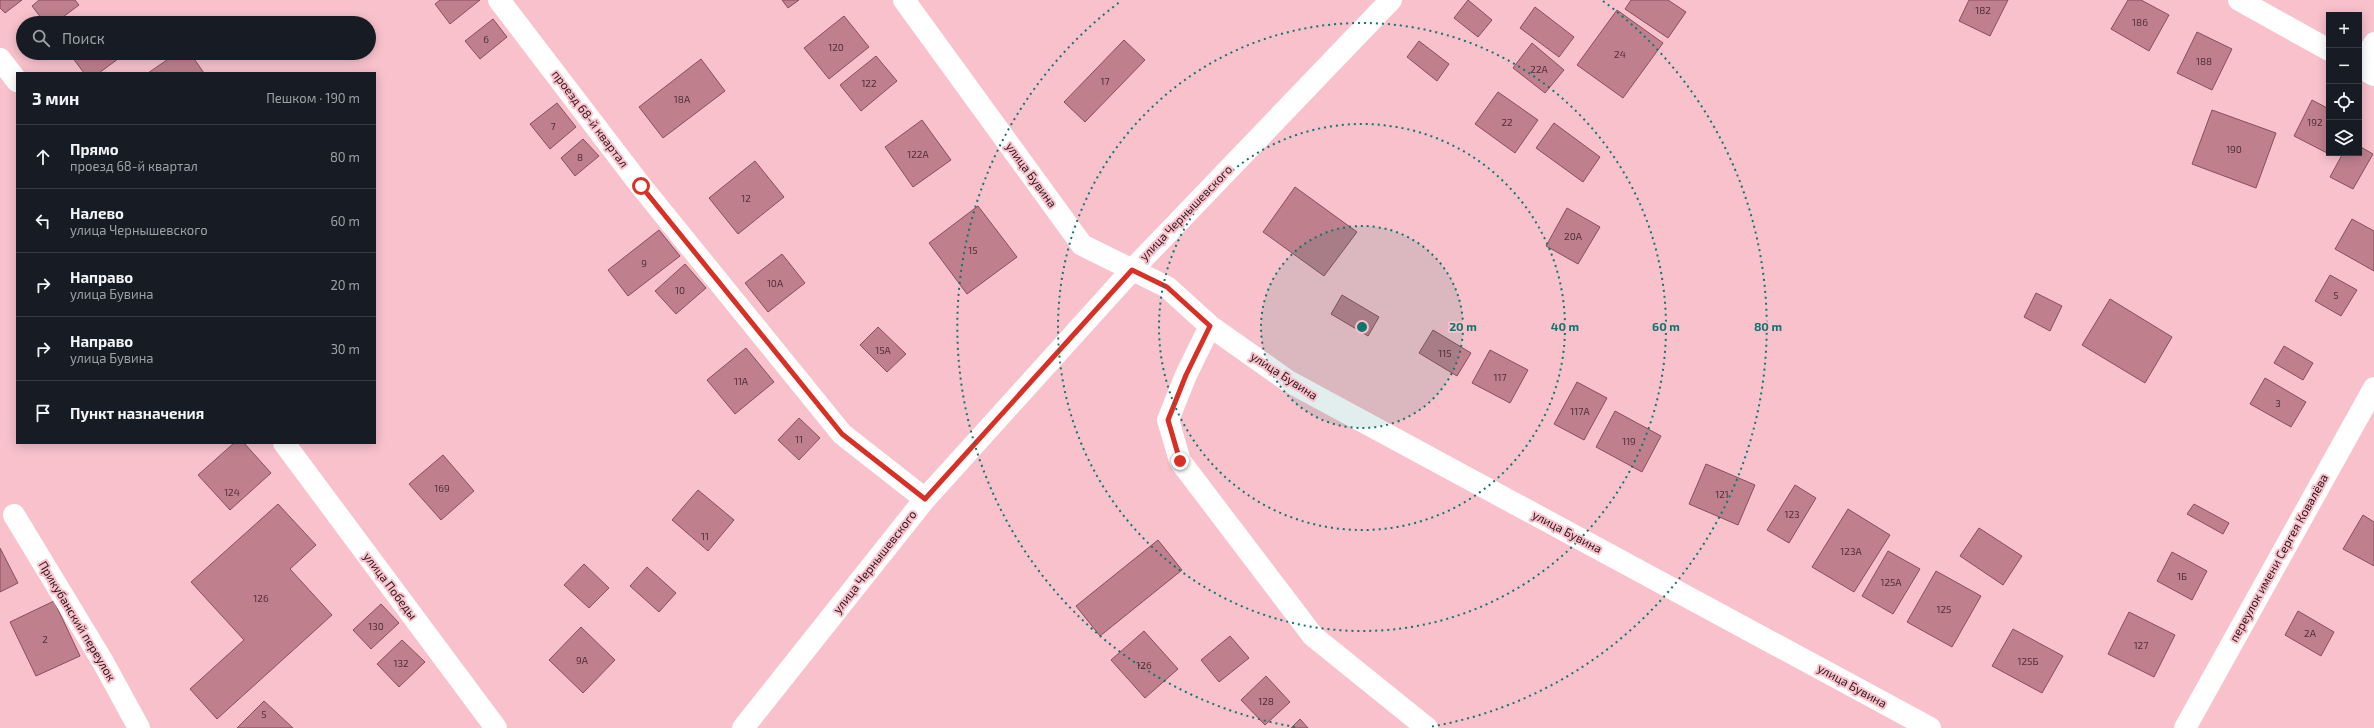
<!DOCTYPE html>
<html lang="ru">
<meta charset="utf-8">
<style>
body{margin:0;font-family:"Exo 2",sans-serif;background:#20242c;color:#f1f3f6}
.controls{position:absolute;right:12px;top:12px;display:grid;overflow:hidden;border-radius:0px;box-shadow:0 2px 10px #0003}
.controls button{width:36px;height:36px;display:grid;place-items:center;padding:0;border:0;border-bottom:1px solid #363941;background:#171b24;color:#f1f3f6;font:20px sans-serif}
.stop{position:absolute;width:12px;height:12px;margin:-9px;border:3px solid #d93025;border-radius:50%;background:#fff}
.stop.end{background:#d93025;border-color:#fff;box-shadow:0 1px 4px #0008}
.list{margin:0;padding:0;list-style:none}
h2{display:flex;justify-content:space-between;align-items:center;height:52px;margin:0;padding:0 16px;font-size:17px}
h2 small{font-size:13px;font-weight:400;color:#9ea1a6}
.list li{display:grid;grid-template-columns:26px 1fr auto;gap:12px;align-items:center;box-sizing:border-box;height:64px;padding:0 16px;border-top:1px solid #363941}
.list b{display:block;font-size:15px;white-space:nowrap}
.list p{margin:0;font-size:13px;white-space:nowrap;color:#9ea1a6}
.list em{font-size:13px;font-style:normal;color:#9ea1a6}
.icon{flex:none;width:22px;height:22px;fill:none;stroke:currentColor;stroke-width:2;stroke-linecap:round;stroke-linejoin:round}
.map{position:relative;flex:none;width:2374px;height:728px;overflow:hidden}
.search{position:absolute;background:#171b24;box-shadow:0 2px 10px #0003;left:16px;top:16px;width:360px;height:44px;display:flex;align-items:center;gap:10px;box-sizing:border-box;padding:0 14px;border-radius:22px;color:#9ea1a6;font-size:15px}
.panel{position:absolute;background:#171b24;box-shadow:0 2px 10px #0003;left:16px;top:72px;width:360px;height:372px;border-radius:0px}
.map>svg:first-child{display:block}
.building{fill:#bf7f8d;stroke:#894e5c}
.lines{fill:none;stroke-linecap:round;stroke-linejoin:round}
.service{stroke:#fff;stroke-width:20}
.minor{stroke:#fff;stroke-width:22}
.route{stroke:#d93025;stroke-width:5}
.ring{fill:none;stroke:#0f766e;stroke-width:2;stroke-dasharray:2 4}
.labels{text-anchor:middle;stroke-width:4;stroke-linejoin:round;paint-order:stroke}
.number-label{font-size:10px;fill:#523038}
.street-label{font-size:12px;fill:#2e151b;stroke:#f8c1cc}
.centre{fill:#0f766e;stroke:#f8c1cc;stroke-width:2}
.ring-label{font-size:12px;text-anchor:middle;font-weight:bold;fill:#0f766e;stroke:#f8c1cc;stroke-width:4;stroke-linejoin:round;paint-order:stroke}
</style>
<div class="map">
<svg width="2374" height="728" viewBox="0 0 2374 728">
<rect width="100%" height="100%" fill="#f8c1cc"/>
<path class="building" d="M0 0H22L5 13 0 8Z
M39 0H75L79 5 55 23H45L32 6Z
M440 0H480L450 24 435 4Z
M782 0H799L788 8Z
M1468 0 1492 20 1478 37 1454 18Z
M1631 0H1668L1686 12 1668 38 1625 9Z
M1969 0H2008L1990 36 1959 21Z
M2128 0H2141L2169 15 2149 51 2111 29Z
M1535 7 1574 37 1559 57 1520 28Z
M1617 10 1663 43 1623 98 1577 65Z
M844 16 869 47 829 79 804 48Z
M493 19 507 37 480 59 465 41Z
M2197 32 2232 49 2212 90 2177 73Z
M1124 40 1145 60 1085 122 1064 102Z
M1419 41 1449 64 1437 81 1407 57Z
M1532 43 1564 70 1545 93 1513 68Z
M69 53H126L99 73H84Z
M177 53H190L204 73H148Z
M876 56 897 81 861 111 840 85Z
M701 59 725 91 663 138 639 107Z
M1498 92 1538 120 1515 153 1475 124Z
M2312 100 2329 109V153H2332L2331 155 2294 136Z
M557 103 576 127 550 149 530 124Z
M2212 110 2276 133 2256 188 2192 164Z
M922 120 951 160 913 187 885 147Z
M1554 123 1600 157 1583 182 1536 148Z
M583 139 599 156 575 176 561 158Z
M2359 146 2373 154 2353 189 2330 177 2343 153H2359Z
M755 161 784 197 738 234 709 198Z
M1295 187 1357 232 1324 276 1263 232Z
M978 206 1017 257 967 294 929 243Z
M1567 208 1600 227 1578 264 1546 246Z
M2352 219 2374 231V271L2335 249Z
M659 230 680 256 628 296 608 270Z
M782 254 805 283 768 312 745 283Z
M685 264 706 288 676 314 655 291Z
M2330 275 2357 290 2341 316 2315 301Z
M2036 293 2062 306 2050 331 2024 317Z
M1342 295 1379 317 1368 336 1331 314Z
M2110 299 2172 337 2145 383 2082 345Z
M878 327 906 354 887 372 860 345Z
M1433 330 1471 353 1457 376 1419 353Z
M2284 346 2313 363 2303 380 2274 363Z
M746 348 774 382 735 414 707 380Z
M1490 350 1528 370 1510 403 1472 383Z
M2265 378 2306 402 2291 427 2250 404Z
M1577 382 1607 398 1584 440 1554 424Z
M1615 411 1661 436 1642 472 1596 447Z
M799 418 820 438 799 460 778 440Z
M234 443H244L271 473 230 510 198 475Z
M443 455 474 491 441 520 409 484Z
M1706 464 1755 485 1738 525 1689 504Z
M1795 485 1816 498 1789 543 1767 530Z
M698 490 734 520 708 551 672 520Z
M278 504 316 545 290 569 332 615 217 719 190 689 244 640 191 582Z
M2194 504 2229 523 2223 534 2187 514Z
M1848 509 1890 535 1854 592 1812 567Z
M2363 515 2374 522V566L2343 549Z
M1979 528 2022 556 2003 585 1960 556Z
M1158 540 1182 570 1100 636 1076 606Z
M0 548 18 583 0 592Z
M1888 551 1920 569 1893 614 1862 596Z
M2172 552 2207 571 2192 600 2157 581Z
M584 564 609 588 589 608 564 585Z
M647 567 676 593 659 612 630 586Z
M1936 571 1981 596 1952 647 1907 622Z
M54 601 80 656 36 676 10 622Z
M381 604 399 623 371 649 353 630Z
M2298 611 2334 632 2321 656 2285 635Z
M2129 612 2175 635 2154 677 2108 654Z
M581 627 615 660 583 693 549 660Z
M2013 629 2063 656 2042 693 1992 666Z
M1144 631 1178 669 1145 698 1111 660Z
M1230 636 1249 658 1219 682 1201 660Z
M402 640 425 662 399 687 377 664Z
M1266 676 1290 702 1265 725 1241 700Z
M264 701 293 728H237Z
M1300 719 1308 728H1291Z"/>
<g class="lines">
<path class="service" d="M2359 67 2374 42"/>
<path class="minor" d="M499 0 641 186 842 434 925 499
M904 0 1082 245 1167 287 1210 326 1288 381 1930 728
M2239 0 2329 50
M0 59 17 81
M2359 67 2374 75
M1210 326 1186 375 1168 420 1180 461 1313 636 1427 728
M284 443 496 728
M14 515 103 662 139 728
M743 728 925 499 1132 270 1391 0
M2185 728 2374 388"/>
</g>
<g class="lines">
<path class="route" d="M641 186 842 434 925 499 1132 270 1167 287 1210 326 1186 375 1168 420 1180 461"/>
</g>
<circle cx="1362" cy="327" r="101" fill="#0f766e" fill-opacity=".12"/>
<g class="ring">
<circle cx="1362" cy="327" r="101"/>
<circle cx="1362" cy="327" r="203"/>
<circle cx="1362" cy="327" r="304"/>
<path d="M1295 727A406 406 0 0 1 1121 1M1603 1A406 406 0 0 1 1429 727"/>
</g>
<g class="labels">
<g class="number-label">
<text x="1983" y="14">182</text>
<text x="2140" y="26">186</text>
<text x="486" y="43">6</text>
<text x="836" y="51">120</text>
<text x="1620" y="58">24</text>
<text x="2204" y="65">188</text>
<text x="1539" y="73">22А</text>
<text x="1105" y="85">17</text>
<text x="869" y="87">122</text>
<text x="682" y="103">18А</text>
<text x="1507" y="126">22</text>
<text x="2315" y="126">192</text>
<text x="553" y="130">7</text>
<text x="2234" y="153">190</text>
<text x="918" y="158">122А</text>
<text x="580" y="161">8</text>
<text x="746" y="202">12</text>
<text x="1573" y="240">20А</text>
<text x="973" y="254">15</text>
<text x="644" y="267">9</text>
<text x="775" y="287">10А</text>
<text x="680" y="294">10</text>
<text x="2336" y="299">5</text>
<text x="883" y="354">15А</text>
<text x="1445" y="357">115</text>
<text x="1500" y="381">117</text>
<text x="741" y="385">11А</text>
<text x="2278" y="407">3</text>
<text x="1580" y="415">117А</text>
<text x="799" y="443">11</text>
<text x="1629" y="445">119</text>
<text x="442" y="492">169</text>
<text x="232" y="496">124</text>
<text x="1722" y="498">121</text>
<text x="1792" y="518">123</text>
<text x="705" y="540">11</text>
<text x="1851" y="555">123А</text>
<text x="2182" y="580">1Б</text>
<text x="1891" y="586">125А</text>
<text x="261" y="602">126</text>
<text x="1944" y="613">125</text>
<text x="376" y="630">130</text>
<text x="2310" y="637">2А</text>
<text x="45" y="643">2</text>
<text x="2141" y="649">127</text>
<text x="582" y="664">9А</text>
<text x="2028" y="665">125Б</text>
<text x="401" y="667">132</text>
<text x="1144" y="669">126</text>
<text x="1266" y="705">128</text>
<text x="264" y="718">5</text>
</g>
<g class="street-label">
<text transform="translate(590 119) rotate(53)" y="4">проезд 68-й квартал</text>
<text transform="translate(1031 175) rotate(54)" y="4">улица Бувина</text>
<text transform="translate(1186 213) rotate(-46)" y="4">улица Чернышевского</text>
<text transform="translate(1284 376) rotate(33)" y="4">улица Бувина</text>
<text transform="translate(1567 532) rotate(28)" y="4">улица Бувина</text>
<text transform="translate(2279 558) rotate(-61)" y="4">переулок имени Сергея Ковалёва</text>
<text transform="translate(875 562) rotate(-52)" y="4">улица Чернышевского</text>
<text transform="translate(390 586) rotate(53)" y="4">улица Победы</text>
<text transform="translate(77 621) rotate(59)" y="4">Прикубанский переулок</text>
<text transform="translate(1852 686) rotate(29)" y="4">улица Бувина</text>
</g>
</g>
<circle cx="1362" cy="327" r="6" class="centre"/>
<g class="ring-label">
<text x="1463" y="331">20 m</text>
<text x="1565" y="331">40 m</text>
<text x="1666" y="331">60 m</text>
<text x="1768" y="331">80 m</text>
</g>
</svg>
<div class="controls">
<button>+</button>
<button>−</button>
<button><svg class="icon" aria-label="locate" viewBox="0 0 24 24"><circle cx="12" cy="12" r="6"/><path d="M12 2v4M12 18v4M2 12h4M18 12h4"/></svg></button>
<button><svg class="icon" aria-label="layers" viewBox="0 0 24 24"><path d="M12 4l9 5-9 5-9-5zM3 14l9 5 9-5"/></svg></button>
</div>
<div class="stop" style="left:641px;top:186px"></div>
<div class="stop end" style="left:1180px;top:461px"></div>
<div class="search"><svg class="icon" aria-label="search" viewBox="0 0 24 24"><circle cx="10" cy="10" r="6"/><path d="M15 15l6 6"/></svg>Поиск</div>
<section class="panel">
<h2>3 мин<small>Пешком · 190 m</small></h2>
<ul class="list">
<li><svg class="icon" aria-label="ahead" viewBox="0 0 24 24"><path d="M12 20V5M6 11l6-6 6 6"/></svg><div><b>Прямо</b><p>проезд 68-й квартал</p></div><em>80 m</em></li>
<li><svg class="icon" aria-label="left" viewBox="0 0 24 24"><path d="M17 20v-9H6M10 6l-5 5 5 5"/></svg><div><b>Налево</b><p>улица Чернышевского</p></div><em>60 m</em></li>
<li><svg class="icon" aria-label="right" viewBox="0 0 24 24"><path d="M7 20v-9h11M14 6l5 5-5 5"/></svg><div><b>Направо</b><p>улица Бувина</p></div><em>20 m</em></li>
<li><svg class="icon" aria-label="right" viewBox="0 0 24 24"><path d="M7 20v-9h11M14 6l5 5-5 5"/></svg><div><b>Направо</b><p>улица Бувина</p></div><em>30 m</em></li>
<li><svg class="icon" aria-label="arrive" viewBox="0 0 24 24"><path d="M6 21V4h12l-3 4 3 4H6"/></svg><div><b>Пункт назначения</b></div></li>
</ul>
</section>
</div>
